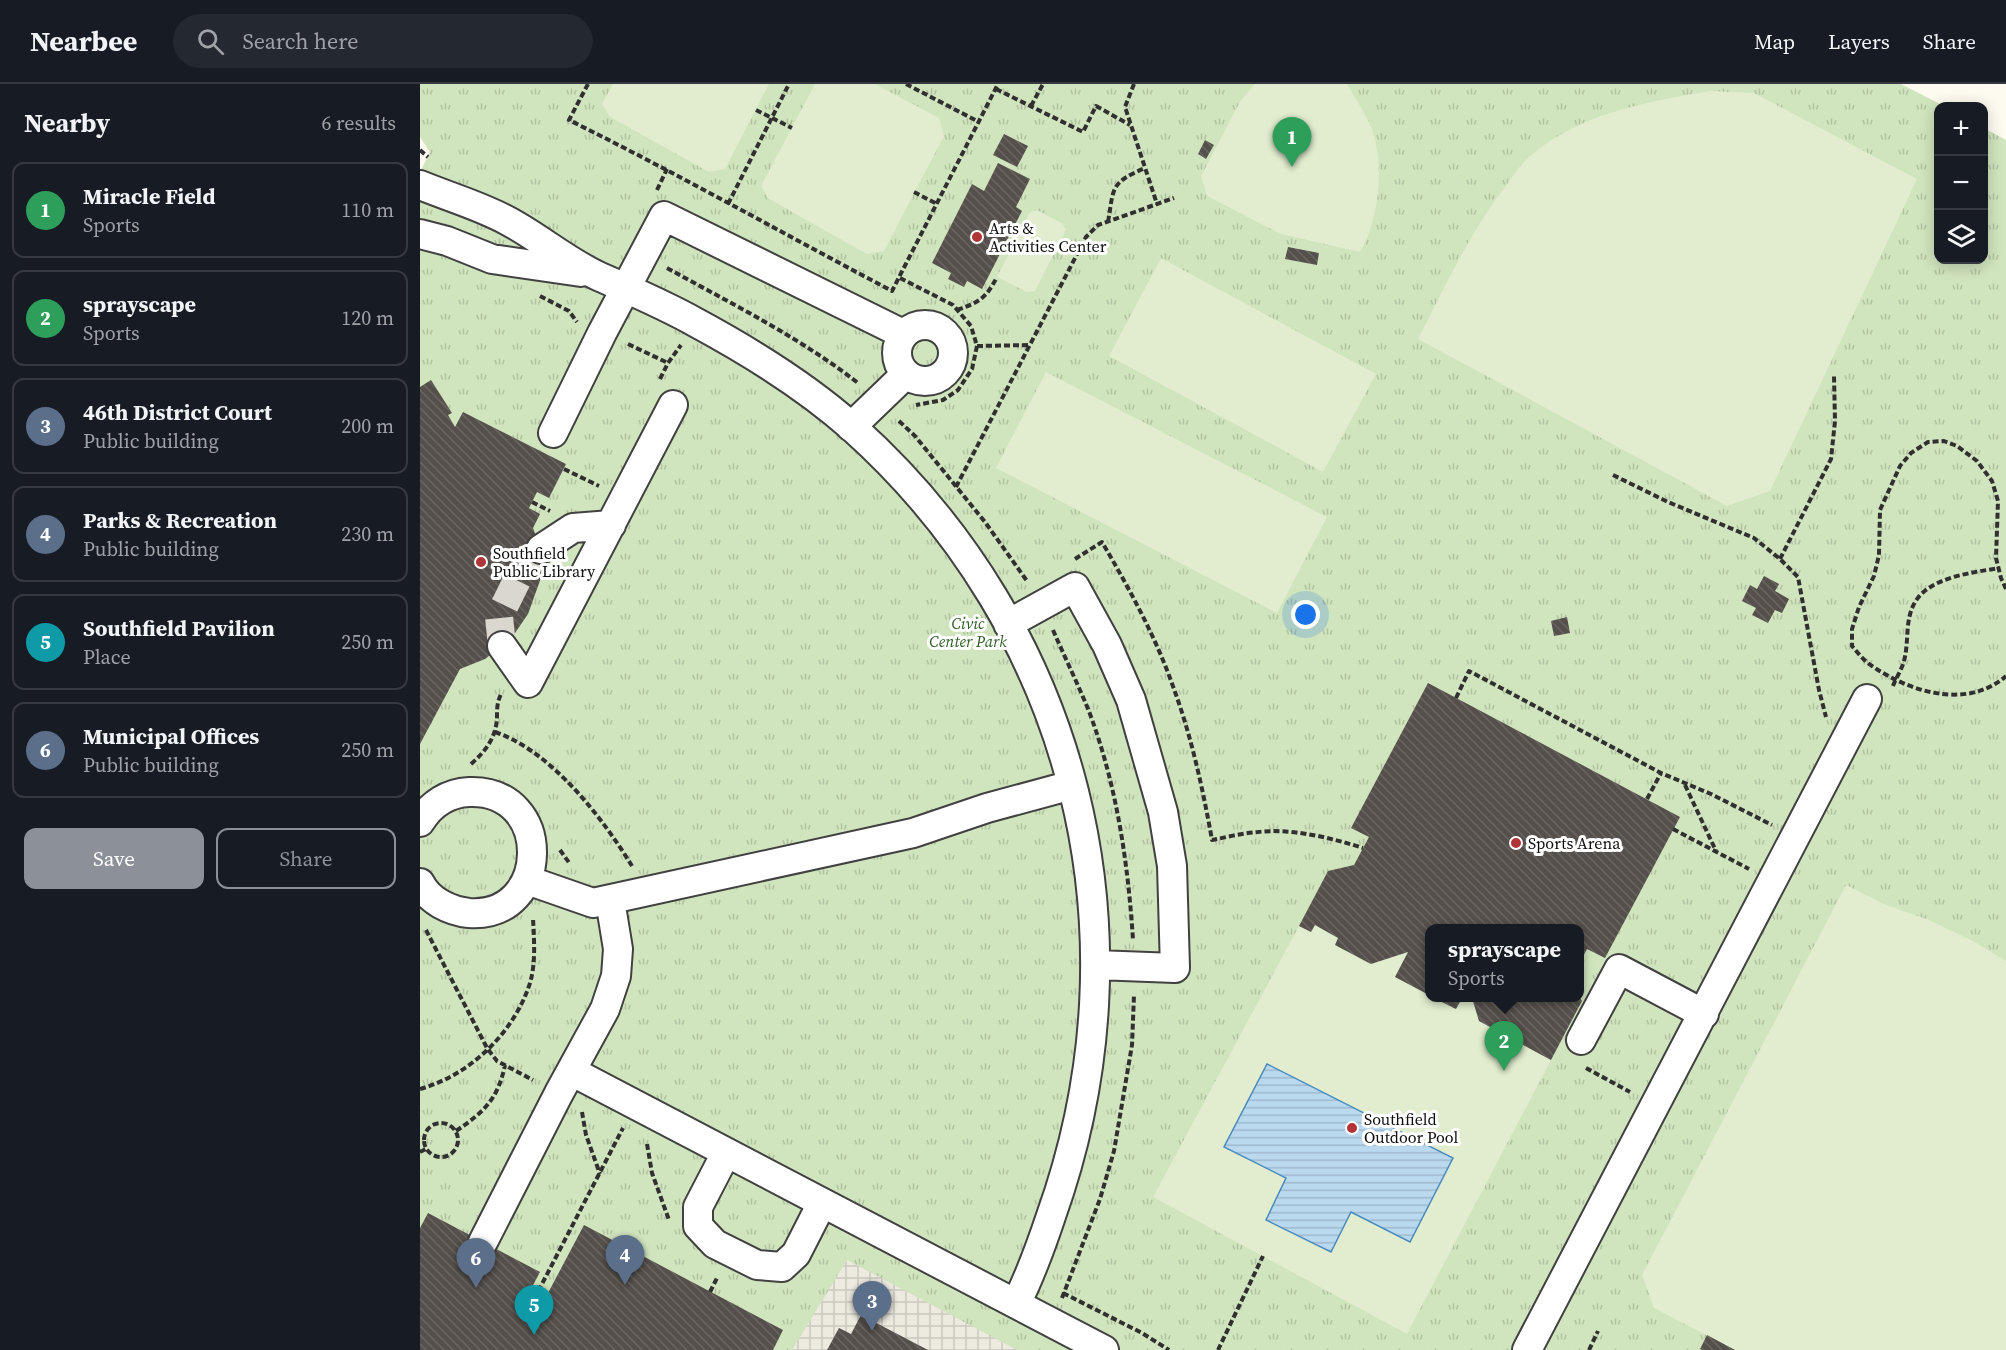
<!DOCTYPE html>
<meta charset="utf-8">
<style>
body{margin:0;font-family:"Source Serif 4",serif;background:#242831;color:#f1f3f6}
.controls{position:absolute;right:18px;top:18px;display:grid;overflow:hidden;border-radius:12px;box-shadow:0 3px 15px #0003}
.controls button{width:54px;height:54px;display:grid;place-items:center;padding:0;border:0;border-bottom:2px solid #363941;background:#171b24;color:#f1f3f6;font:30px sans-serif}
.you{position:absolute;left:886px;top:531px;width:21px;height:21px;margin:-15px;border:4px solid #fff;border-radius:50%;background:#1a73e8;box-shadow:0 0 0 9px #1a73e833}
.badge{display:grid;place-items:center;width:39px;height:39px;border-radius:50%;background:#8c9099;color:#fff;font-size:20px;font-weight:700}
.pin{position:absolute;translate:-50% -50px;filter:drop-shadow(0 2px 3px #0008)}
.pin::after{content:'';position:absolute;top:32px;width:21px;height:18px;background:inherit;clip-path:polygon(0 0,100% 0,50% 100%)}
.popup{position:absolute;left:1005px;top:840px;width:159px;height:78px;box-sizing:border-box;display:grid;place-content:center;border-radius:12px;background:#171b24;filter:drop-shadow(0 2px 4px #0005);font-size:20px;white-space:nowrap;color:#9ea1a6}
.popup b{font-size:22px;color:#f1f3f6}
.popup::after{content:'';position:absolute;left:50%;top:100%;margin-left:-12px;border:12px solid transparent;border-top-color:#171b24}
.list{margin:0;padding:0;list-style:none}
h2{display:flex;justify-content:space-between;align-items:center;height:78px;margin:0;padding:0 24px;font-size:26px}
h2 small{font-size:20px;font-weight:400;color:#9ea1a6}
.list li{display:grid;grid-template-columns:39px 1fr auto;gap:18px;align-items:center;box-sizing:border-box;height:96px;margin:0 12px 12px;padding:0 12px;border:2px solid #363941;border-radius:12px}
.list b{display:block;font-size:22px;white-space:nowrap}
.list p{margin:0;font-size:20px;white-space:nowrap;color:#9ea1a6}
.list em{font-size:20px;font-style:normal;color:#9ea1a6}
.actions{display:flex;gap:12px;padding:18px 24px}
.actions a{flex:1;padding:14px 0;border:2px solid #8c9099;border-radius:12px;text-align:center;font-size:21px;color:#8c9099}
.actions .main{background:#8c9099;color:#fff}
.icon{flex:none;width:33px;height:33px;fill:none;stroke:currentColor;stroke-width:2;stroke-linecap:round;stroke-linejoin:round}
.map{position:relative;flex:none;width:1586px;height:1266px;overflow:hidden}
header{display:flex;align-items:center;gap:36px;box-sizing:border-box;height:84px;padding:0 30px;background:#171b24;border-bottom:2px solid #363941}
header strong{font-size:28px}
nav{display:flex;gap:33px;margin-inline-start:auto;font-size:21px}
.search{width:420px;height:54px;background:#242831;display:flex;align-items:center;gap:15px;box-sizing:border-box;padding:0 21px;border-radius:33px;color:#9ea1a6;font-size:22px}
main{display:flex}
aside{flex:1;background:#171b24}
.map>svg:first-child{display:block}
.grass{fill:url(#grass-tufts);fill-rule:evenodd}
.pitch{fill:#e1edce}
.plaza{fill:url(#plaza-grid)}
.water{fill:url(#water-rules);stroke:#498bbe;stroke-width:1.5}
.building{fill:url(#building-back-hatch)}
.lines{fill:none;stroke-linecap:round;stroke-linejoin:round}
.minor-tunnel{stroke:#d9d7ce;stroke-width:28;stroke-dasharray:28 14;stroke-linecap:butt}
.minor-casing{stroke:#414141;stroke-width:32}
.path{stroke:#303030;stroke-width:4;stroke-dasharray:6 3;stroke-linecap:butt}
.minor{stroke:#fff;stroke-width:28}
.poi-dot{fill:#af3536;stroke:#fff;stroke-width:2}
.labels{text-anchor:middle;stroke-width:6;stroke-linejoin:round;paint-order:stroke}
.poi-label{font-size:16px;fill:#0e0e0e;stroke:#fff;text-anchor:start}
.park-label{font-size:16px;font-style:italic;fill:#2f5e25;stroke:#fff}
</style>
<header>
<strong>Nearbee</strong>
<div class="search"><svg class="icon" aria-label="search" viewBox="0 0 24 24"><circle cx="10" cy="10" r="6"/><path d="M15 15l6 6"/></svg>Search here</div>
<nav><a>Map</a><a>Layers</a><a>Share</a></nav>
</header>
<main>
<aside>
<h2>Nearby<small>6 results</small></h2>
<ul class="list">
<li><span class="badge" style="background:#2e9e5b">1</span><div><b>Miracle Field</b><p>Sports</p></div><em>110 m</em></li>
<li><span class="badge" style="background:#2e9e5b">2</span><div><b>sprayscape</b><p>Sports</p></div><em>120 m</em></li>
<li><span class="badge" style="background:#5c6f8a">3</span><div><b>46th District Court</b><p>Public building</p></div><em>200 m</em></li>
<li><span class="badge" style="background:#5c6f8a">4</span><div><b>Parks &amp; Recreation</b><p>Public building</p></div><em>230 m</em></li>
<li><span class="badge" style="background:#0f9aa8">5</span><div><b>Southfield Pavilion</b><p>Place</p></div><em>250 m</em></li>
<li><span class="badge" style="background:#5c6f8a">6</span><div><b>Municipal Offices</b><p>Public building</p></div><em>250 m</em></li>
</ul>
<div class="actions"><a class="main">Save</a><a>Share</a></div>
</aside>
<div class="map">
<svg width="1586" height="1266" viewBox="0 0 1586 1266">
<defs>
<pattern id="grass-tufts" width="24" height="20" patternUnits="userSpaceOnUse" patternTransform="scale(1.5)"><rect width="24" height="20" fill="#d0e4bd"/><path d="M3 7l-1-3M5 7V3M7 7l1-3M15 17l-1-3M17 17v-4M19 17l1-3" fill="none" stroke="#b1c2a1"/></pattern>
<pattern id="plaza-grid" width="8" height="8" patternUnits="userSpaceOnUse" patternTransform="scale(1.5)"><rect width="8" height="8" fill="#edeae0"/><path d="M0 4h8M4 0v8" fill="none" stroke="#cac8bf"/></pattern>
<pattern id="water-rules" width="6" height="5" patternUnits="userSpaceOnUse" patternTransform="scale(1.5)"><rect width="6" height="5" fill="#bad9ef"/><path d="M0 2.5h6" fill="none" stroke="#9fb9cc"/></pattern>
<pattern id="building-back-hatch" width="6" height="6" patternUnits="userSpaceOnUse" patternTransform="scale(1.5)"><rect width="6" height="6" fill="#55504b"/><path d="M-1 5l2 2M0 0l6 6M5-1l2 2" fill="none" stroke="#696561"/></pattern>
</defs>
<rect width="100%" height="100%" fill="#fdfbf0"/>
<path class="grass" d="M0 0H1481L1524 22H1518V176H1564V44L1586 56V1266H0V88L10 68 0 53ZM1009 844H1159V914H1009Z"/>
<path class="pitch" d="M193 0H349L305 85 289 88 190 33 182 20Z
M395 0H455L519 34 524 52 464 167 447 170 349 115 341 102Z
M835 0H927C936 15 945 29 952 45 965 81 959 136 940 168L861 150 787 112 781 92 821 16Z
M1290 7 1334 9 1497 95 1350 407 1307 422 998 255C1025 203 1049 150 1085 103 1091 95 1097 85 1104 78 1153 30 1226 18 1290 7Z
M617 126 643 140 646 146 615 207 607 208 577 193 610 128Z
M741 174 956 290 903 388 689 272Z
M626 288 907 433 857 529 576 384Z
M1426 801 1466 821 1509 836 1553 857 1586 877V1266H1315L1234 1224 1222 1191Z
M895 841 918 854 915 861 950 880 988 868 975 893 1009 911V914H1014L1035 925 1042 914H1052L1059 937 1131 976 987 1250 733 1113 879 842 891 848Z"/>
<path class="plaza" d="M427 1176 597 1266H372Z"/>
<path class="water" d="M847 980 1033 1074 990 1158 931 1128 911 1168 846 1136 866 1094 804 1063Z"/>
<path class="building" d="M584 50 608 62 597 83 573 71Z
M785 56 794 61 786 75 778 70Z
M578 79 610 95 596 123 602 127 562 205 547 197 544 203 528 195 531 189 512 179 552 100 564 107Z
M868 163 899 169 897 181 865 175Z
M11 296 32 329 28 331 35 343 43 328 146 380 129 414 117 408 109 424 120 430 113 444 121 465 122 491 108 530 95 549 82 562 65 575 40 585 0 660V303Z
M1344 492 1359 500 1355 507 1369 515 1362 529 1355 526 1348 539 1332 531 1336 524 1322 517 1330 501 1337 505Z
M1147 533 1150 549 1134 552 1131 537Z
M1008 599 1260 733 1185 874 1167 865 1159 880V844H1009V911L975 893 988 868 951 880 915 861 918 854 895 841 891 848 879 842 908 787 934 781 949 753 931 744Z
M1014 914H1042L1036 925Z
M1052 914H1160L1162 917 1131 976 1059 937Z
M8 1129 120 1188 103 1220 118 1228 164 1141 363 1246 353 1266H0V1144Z
M441 1231 508 1266H407L419 1244 431 1250Z
M1287 1251 1315 1266H1282L1280 1265Z"/>
<g class="lines">
<path class="minor-tunnel" d="M82 562 79 533 101 488 121 465"/>
<defs>
<path id="minor" d="M0 101C29 113 61 122 88 137 118 153 145 176 176 191 209 206 243 220 275 238 327 266 388 304 433 344 657 545 732 849 631 1132 621 1162 610 1192 596 1220
M0 150 27 157 72 175 161 188
M477 269a28 28 0 1 1 56 0a28 28 0 1 1-56 0Z
M431 343 486 290
M133 349 182 249 244 132 483 250
M121 465 153 444 191 441
M588 540 655 503 687 561 711 616 743 728 752 782 755 884 676 881
M82 562 108 599 253 321
M0 738C11 720 28 709 49 708 135 705 131 835 49 829 30 827 9 817 0 799
M107 796 173 819 493 749 567 724 652 701
M1161 956 1199 885 1284 930
M151 987 684 1266
M306 1069 278 1123V1142L295 1160 337 1181 362 1183 376 1170 402 1119
M63 1158 139 1009 185 925 196 892 198 865 190 816
M1107 1266 1447 615"/>
</defs>
<use href="#minor" class="minor-casing"/>
<path class="path" d="M168 0 149 36C258 90 364 150 472 207L578 0
M486 0 559 38
M714 0 705 23 737 120
M576 5 663 48 676 22 710 41
M611 22 623 0
M336 26 372 44
M0 66 8 73
M237 106 247 85
M494 108 517 120
M308 120 369 0
M688 138C694 103 690 99 725 84
M247 184C312 220 379 253 438 299
M480 194 533 221 551 242 557 262 552 285 538 306 523 316 496 321
M120 212 149 227 157 238
M537 226C560 218 566 214 577 193
M208 260 248 279
M557 262 610 261
M240 295 248 279 261 261
M479 337 495 352 565 438 607 497
M144 385 179 402
M1193 391 1248 418 1334 454 1360 475 1378 493 1399 606 1406 633
M536 403 666 153 678 141 754 114
M112 418 130 427
M655 475 682 458C710 506 737 555 755 608 772 655 783 706 792 756 807 753 823 749 838 748 871 744 912 754 943 764
M1360 475 1411 375 1415 337 1414 292
M1586 505 1581 494 1576 474 1578 417 1572 397 1557 377 1537 362 1524 357 1508 358 1491 369 1480 382 1460 426 1459 471 1454 492 1439 523 1432 545V562C1438 569 1444 577 1452 582 1490 608 1547 626 1586 592
M633 546C645 574 659 602 670 630 697 703 708 779 713 856
M1473 602C1476 594 1482 585 1484 577 1489 559 1485 539 1493 522 1506 493 1551 489 1579 484
M1036 614 1049 587 1241 689 1291 710 1352 741
M75 648C131 667 182 733 212 782
M51 680C66 667 76 653 77 634 77 624 77 619 81 610
M1265 701 1296 767
M1227 715 1241 689
M1253 745 1329 785
M140 766 150 780
M6 846 67 964 77 977 113 996
M1166 984 1210 1008
M0 1005C50 991 94 949 110 899 116 879 114 855 113 834
M162 1028 166 1051 180 1090
M4 1056a17 17 0 1 1 34 0a17 17 0 1 1-34 0Z
M36 1047C64 1028 78 1015 85 981
M227 1060 232 1089 249 1136
M0 1068 6 1065
M290 1208 298 1192
M643 1209 722 1249 749 1266
M642 1214 680 1115 694 1067 712 961 714 911
M110 1223 203 1044
M798 1266 843 1172
M1169 1266 1178 1247"/>
<use href="#minor" class="minor"/>
</g>
<g class="poi-dot">
<circle cx="557" cy="153" r="6"/>
<circle cx="61" cy="478" r="6"/>
<circle cx="1096" cy="759" r="6"/>
<circle cx="932" cy="1044" r="6"/>
</g>
<g class="labels">
<g class="poi-label">
<text x="569" y="150">Arts &amp;<tspan x="569" dy="18">Activities Center</tspan></text>
<text x="73" y="475">Southfield<tspan x="73" dy="18">Public Library</tspan></text>
<text x="1108" y="765">Sports Arena</text>
<text x="944" y="1041">Southfield<tspan x="944" dy="18">Outdoor Pool</tspan></text>
</g>
<g class="park-label">
<text x="548" y="545">Civic<tspan x="548" dy="18">Center Park</tspan></text>
</g>
</g>
</svg>
<div class="controls">
<button>+</button>
<button>−</button>
<button><svg class="icon" aria-label="layers" viewBox="0 0 24 24"><path d="M12 4l9 5-9 5-9-5zM3 14l9 5 9-5"/></svg></button>
</div>
<div class="you"></div>
<div class="pin badge" style="left:872px;top:83px;background:#2e9e5b">1</div>
<div class="pin badge" style="left:1084px;top:987px;background:#2e9e5b">2</div>
<div class="popup"><b>sprayscape</b>Sports</div>
<div class="pin badge" style="left:452px;top:1247px;background:#5c6f8a">3</div>
<div class="pin badge" style="left:205px;top:1201px;background:#5c6f8a">4</div>
<div class="pin badge" style="left:114px;top:1251px;background:#0f9aa8">5</div>
<div class="pin badge" style="left:56px;top:1204px;background:#5c6f8a">6</div>
</div>
</main>
